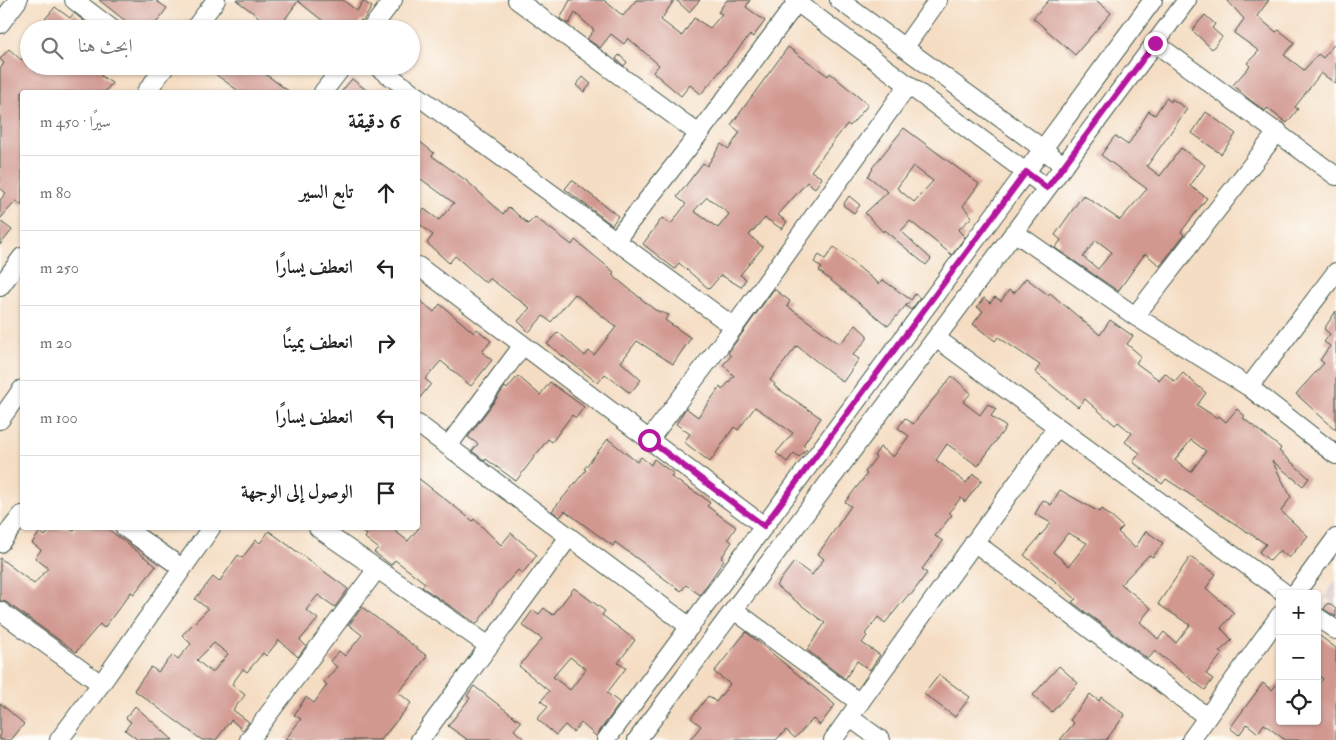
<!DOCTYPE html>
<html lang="ar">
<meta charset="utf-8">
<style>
body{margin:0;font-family:"IM FELL Double Pica",Amiri,serif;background:#f6f6f6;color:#222;direction:rtl}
.controls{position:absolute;right:15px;bottom:15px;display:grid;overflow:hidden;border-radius:5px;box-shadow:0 1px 4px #0004}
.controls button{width:45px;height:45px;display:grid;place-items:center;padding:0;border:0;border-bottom:1px solid #e0e0e0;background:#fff;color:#222;font:25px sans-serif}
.stop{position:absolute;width:15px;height:15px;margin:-11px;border:4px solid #b5179e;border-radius:50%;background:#fff}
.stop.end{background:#b5179e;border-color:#fff;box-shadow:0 1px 5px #0008}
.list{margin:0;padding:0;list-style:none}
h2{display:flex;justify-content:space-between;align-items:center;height:65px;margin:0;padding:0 20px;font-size:21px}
h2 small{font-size:16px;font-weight:400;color:#767676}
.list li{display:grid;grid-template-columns:32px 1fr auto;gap:15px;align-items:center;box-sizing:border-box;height:75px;padding:0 20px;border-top:1px solid #e0e0e0}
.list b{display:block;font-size:19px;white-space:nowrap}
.list em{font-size:16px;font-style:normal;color:#767676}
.icon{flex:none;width:28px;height:28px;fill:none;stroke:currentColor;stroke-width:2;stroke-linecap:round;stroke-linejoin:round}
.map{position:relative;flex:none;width:1336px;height:740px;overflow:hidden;direction:ltr}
.search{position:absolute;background:#fff;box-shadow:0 1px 4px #0004;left:20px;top:20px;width:400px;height:55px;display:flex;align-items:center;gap:12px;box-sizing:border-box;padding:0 18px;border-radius:28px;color:#767676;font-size:19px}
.panel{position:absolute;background:#fff;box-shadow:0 1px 4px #0004;left:20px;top:90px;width:400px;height:440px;border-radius:5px;direction:rtl}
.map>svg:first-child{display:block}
.industrial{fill:#d2bec2}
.building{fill:#d19890;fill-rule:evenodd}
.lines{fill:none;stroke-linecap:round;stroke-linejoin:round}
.minor-casing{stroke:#3f5549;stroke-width:20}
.minor{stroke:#fff;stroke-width:18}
.route{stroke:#b5179e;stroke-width:6}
</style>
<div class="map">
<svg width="1336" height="740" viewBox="0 0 1336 740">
<rect width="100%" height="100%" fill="#fdfcf7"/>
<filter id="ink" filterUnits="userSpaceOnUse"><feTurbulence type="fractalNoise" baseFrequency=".02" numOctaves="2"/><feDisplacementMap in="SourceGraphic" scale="10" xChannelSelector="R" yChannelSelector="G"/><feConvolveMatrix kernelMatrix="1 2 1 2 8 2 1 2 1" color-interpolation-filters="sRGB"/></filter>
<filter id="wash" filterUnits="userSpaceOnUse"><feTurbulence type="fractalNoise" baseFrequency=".0096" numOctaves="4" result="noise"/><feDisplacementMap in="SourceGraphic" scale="20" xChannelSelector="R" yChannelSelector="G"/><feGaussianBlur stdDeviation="1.12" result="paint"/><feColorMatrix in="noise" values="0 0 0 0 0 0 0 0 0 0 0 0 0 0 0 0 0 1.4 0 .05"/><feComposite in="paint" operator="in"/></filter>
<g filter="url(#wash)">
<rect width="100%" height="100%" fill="#f5ddc3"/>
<path class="industrial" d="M1336 580V606L1324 597Z"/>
<g id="blocks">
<path class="building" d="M99 0H155L167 8 152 29H145L135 22 132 26Z
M236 0H343L357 11 363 1 372 7 363 21 361 20 354 29H333L298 1 278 29H275Z
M570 0H604L623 16 636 0H674L661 20 682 36 694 18 710 28 722 14 718 12 727 0H750L746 7 765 21 753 37 750 35 701 94 690 85 681 96 653 72 659 65 628 38 624 44 611 34 600 48 587 39 594 30 575 13 569 24 560 19Z
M676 0H700L689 12Z
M1049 0H1096L1111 13 1075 55 1033 18Z
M1227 0H1269L1257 16 1276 32 1279 30 1295 43 1284 55 1304 70 1318 54 1323 58 1336 42V84L1321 73 1295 107 1298 109 1287 123 1267 108 1265 111 1245 96 1233 85 1250 66 1247 63 1259 51 1234 33 1244 19Z
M55 7 70 18 74 13 84 21 80 26 84 29H37Z
M1205 15 1215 24 1212 28 1222 37 1212 49 1192 30Z
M788 47 828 76 830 73 868 105 850 126 847 124 811 171 822 178 815 188 807 182 778 215 787 222 782 229 765 218 749 235 763 247 740 275 746 279 741 287 721 275 709 289 679 263 675 269 643 244 662 218 671 224 686 204 677 197 703 163 707 166 721 144 729 149 740 132 731 125ZM707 197 729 214 718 228 694 211Z
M9 49 21 60 29 49V66H108L101 76 112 83 105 92H22V206L16 201 0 219V200L6 193 0 188V69L4 63 0 59Z
M619 55 627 62 624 66 616 59Z
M204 66H254L290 92H240Z
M583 77 591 84 584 92 576 85Z
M352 79 369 92H341Z
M1166 98 1171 102 1172 99 1187 109 1147 166 1160 176 1181 148 1205 165 1190 186 1207 198 1181 232 1184 235 1160 266 1146 254 1144 255 1118 291 1055 248 1061 240 1055 235 1083 195 1120 220 1147 189 1101 155 1115 136 1128 145 1149 111 1155 115ZM1096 240 1112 252 1098 269 1083 257Z
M1206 112 1236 134 1221 154 1192 133Z
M904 128 979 184 963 206 972 217 958 230 965 237 952 255 910 221 901 231 931 259 926 265 884 230 883 232 865 213 888 192 868 176 873 169 872 168ZM913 166 933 181 914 202 897 188Z
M418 140 434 153 432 156 467 181 503 214 509 207 528 224 535 217 572 245 575 240 614 272 612 275 655 310 669 315 665 320 691 338 673 364 637 341 621 362 641 380 630 393 605 374 598 383 547 344 558 332 585 356 589 351 594 355 616 327 575 294 551 322 543 316 529 332 518 321 530 308 489 278 486 283 455 256 449 263 427 243 433 235 418 223V217L424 209 439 220 454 203 418 177Z
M572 180 618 216 612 225 565 189Z
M849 196 860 205 854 213 843 205Z
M0 221 12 230 0 245Z
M834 247 879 284 883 280 911 300 915 294 920 298 911 310 906 306 909 302 888 326 819 271 822 268 814 262 819 255 825 259Z
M1026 278 1048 295 1050 293 1100 335 1110 320 1133 336 1127 344 1141 356 1136 363 1159 380 1165 373 1175 382 1183 373 1206 393 1197 405 1217 418 1219 416 1226 422 1237 409 1245 416 1243 418 1281 448 1279 451 1309 478 1303 486 1272 461 1291 497 1281 511 1308 536 1289 558 1280 550 1270 561 1259 552 1266 544 1166 479 1162 484 1133 462 1140 453 1125 442 1132 433 1118 422 1115 425 1085 399 1078 407 1035 372 1040 365 998 337 995 341 973 324 983 311 977 307 984 298 990 303 995 297 1001 301 1009 290 1014 293ZM1191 440 1206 451 1191 472 1175 460Z
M774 289 790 301 787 306 840 344 856 325 867 335V339L853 355 859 359 843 382 797 346 770 380 775 384 774 386 821 418 803 445 807 449 799 457 794 453 787 462 776 453 793 433 755 407 738 430 734 427 710 462 684 442 690 434 676 424 686 408 698 417 720 387 722 390 734 376 723 365 731 356 728 353Z
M418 299 434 312 440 304 474 333 477 329 491 341 482 352 492 360 471 386 441 361 425 379 431 384 418 400Z
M1336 311V430L1296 394 1324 363 1320 360 1330 346 1324 342 1330 334 1324 329Z
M518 376 540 395 550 382 584 407 576 418 572 415 552 442 548 439 516 481 486 459 485 461 472 451 478 444 468 437 505 387 507 389Z
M952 376 971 393 963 402 980 415 988 404 996 409 991 416 1006 427 978 466 947 444 936 460 966 483 973 474 982 480 965 502 961 498 949 512 952 515 935 536 943 541 922 569 927 573 911 595 909 594 885 623 878 617 865 634 867 636 862 643 880 655 871 668 870 670 857 661 845 679 807 650 825 623 776 586 794 562 812 575 824 559 818 554 851 506 845 502 867 474 865 472 876 457 874 456 880 447 893 457 909 436 898 428 905 418 913 424Z
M608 439 637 462 641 457 651 465 654 459 674 474 671 477 703 497 710 503 707 506 736 527 728 539 732 542 721 558 724 560 700 595 686 585 681 591 615 542 613 546 565 511 560 517 552 511 586 470 584 469Z
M418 478 473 521 474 519 501 545 511 533 537 555 522 574 518 570 498 593 477 624 422 587 425 583 395 560 391 565 374 552 378 548 365 538 367 535 357 528H391L408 541 418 529Z
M1060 490 1099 512 1102 509 1123 527 1118 532 1135 548 1146 531 1163 543 1153 557 1149 555 1121 584 1151 608 1140 622 1158 639 1164 632 1176 643 1190 625 1158 604 1190 557 1216 574 1206 588 1234 613 1221 628 1232 640 1219 652 1222 654 1206 674 1213 679 1205 690 1155 651 1148 659 1072 602 1076 599 1024 555 1051 523 1035 514 1043 500 1051 505ZM1068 533 1087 543 1069 566 1053 552Z
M51 528H69L74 531 76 528H107L156 566 134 594 131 592 104 628 100 624 76 652 6 602 0 601V558L34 584 48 568 35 558 41 550 32 543 40 532 45 536Z
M269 531 348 589 335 607 318 595 306 610 318 619 300 640 306 646 298 657 279 640 266 656 263 653 247 672 243 669 232 684 245 695 233 710 249 722 243 730 231 720 216 740H202L134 690 151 667 158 672 173 655 178 659 191 644 182 635 208 609 195 599 213 577 219 582 238 555 242 558 256 540 260 543ZM214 643 228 654 212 673 197 660Z
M574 588 605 611 602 615 635 640 618 663 626 668 607 693 620 703 596 736 581 723 573 732 565 725 556 735 537 719 548 707 541 701 549 691 519 666 542 639 522 625 533 610 539 614 544 608 553 615ZM570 657 586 669 570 690 553 677Z
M1328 603 1336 609V617L1324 609Z
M362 607 427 656 412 677 398 692 411 703 381 740H285L301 719 294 715 306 697 314 703 327 685 324 682 337 667 330 661 339 651 345 656 362 635 349 625Z
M746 632 835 705 820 725 813 719 795 738 786 730 776 740H690L701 726 691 718 708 696 716 702 730 684 714 672Z
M1317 634 1336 648V740H1285L1264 724 1258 733 1247 724 1239 735 1230 728 1263 683 1272 690 1280 680V721H1317V686L1323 679 1317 675Z
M1059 666 1078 683 1052 712 1033 695Z
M939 675 970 697 955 717 924 694Z
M474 686 521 722 514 730 525 740H468L448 726 470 698 467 696Z
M1090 694 1099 701 1101 697 1125 715 1106 740H1060L1074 723 1070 720Z
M0 703 24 724 11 740H0Z
M135 706 173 740H138L125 730 131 722 126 718Z"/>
</g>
</g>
<g filter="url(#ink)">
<use href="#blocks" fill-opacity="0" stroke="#3f5549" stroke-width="1"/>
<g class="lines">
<defs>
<path id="minor" d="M74 0 112 29
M517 0 699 134
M794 0 1047 188
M839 0 1043 149 1064 166
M0 24 18 0
M194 29 216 0
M371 29 393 0
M1155 43 1336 176
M904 48 938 0
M376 66 412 92
M146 92 166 66
M323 92 343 66
M418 96 734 327
M1014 232 1135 316 1249 387 1336 455
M615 241 699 134 797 2
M418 266 764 526
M0 287 22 257
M1135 316 1278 131
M936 338 1286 594
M1249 387 1336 272
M0 420 22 389
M418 424 690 627
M649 440 734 327 908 85
M448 446 523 345
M125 528 182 568
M318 528 489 646
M974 542 1207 717
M0 543 22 515
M1295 594 1336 538
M734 610 860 703
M0 611 101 684
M1317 617 1336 630
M849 717 881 740
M59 740 101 684 211 528
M249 740 377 569
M420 740 569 537
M606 740 1153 0
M637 740 1187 0
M833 740 1057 427
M1191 740 1280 615"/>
</defs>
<use href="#minor" class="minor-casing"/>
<use href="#minor" class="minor"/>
</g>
</g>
<g class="lines" filter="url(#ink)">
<path class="route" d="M649 440 764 526 1026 172 1047 188 1155 43"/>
</g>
</svg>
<div class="controls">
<button>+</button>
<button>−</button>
<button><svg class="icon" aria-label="locate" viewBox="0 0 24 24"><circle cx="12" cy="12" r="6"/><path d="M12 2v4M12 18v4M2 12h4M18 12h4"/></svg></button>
</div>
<div class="stop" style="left:649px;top:440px"></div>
<div class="stop end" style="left:1155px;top:43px"></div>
<div class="search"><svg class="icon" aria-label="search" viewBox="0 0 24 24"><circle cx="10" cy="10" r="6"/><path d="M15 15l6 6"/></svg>ابحث هنا</div>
<section class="panel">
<h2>6 دقيقة<small>سيرًا · 450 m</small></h2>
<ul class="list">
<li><svg class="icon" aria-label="ahead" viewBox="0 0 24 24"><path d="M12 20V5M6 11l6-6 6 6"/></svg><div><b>تابع السير</b></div><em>80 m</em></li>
<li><svg class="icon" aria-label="left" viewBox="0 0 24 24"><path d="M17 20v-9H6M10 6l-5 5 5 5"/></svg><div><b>انعطف يسارًا</b></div><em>250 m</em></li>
<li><svg class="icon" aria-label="right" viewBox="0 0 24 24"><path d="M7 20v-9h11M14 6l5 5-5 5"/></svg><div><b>انعطف يمينًا</b></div><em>20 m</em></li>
<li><svg class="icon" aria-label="left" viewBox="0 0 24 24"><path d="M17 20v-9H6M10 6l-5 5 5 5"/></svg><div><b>انعطف يسارًا</b></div><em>100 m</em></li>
<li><svg class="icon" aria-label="arrive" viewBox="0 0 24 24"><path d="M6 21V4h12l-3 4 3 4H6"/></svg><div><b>الوصول إلى الوجهة</b></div></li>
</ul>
</section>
</div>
